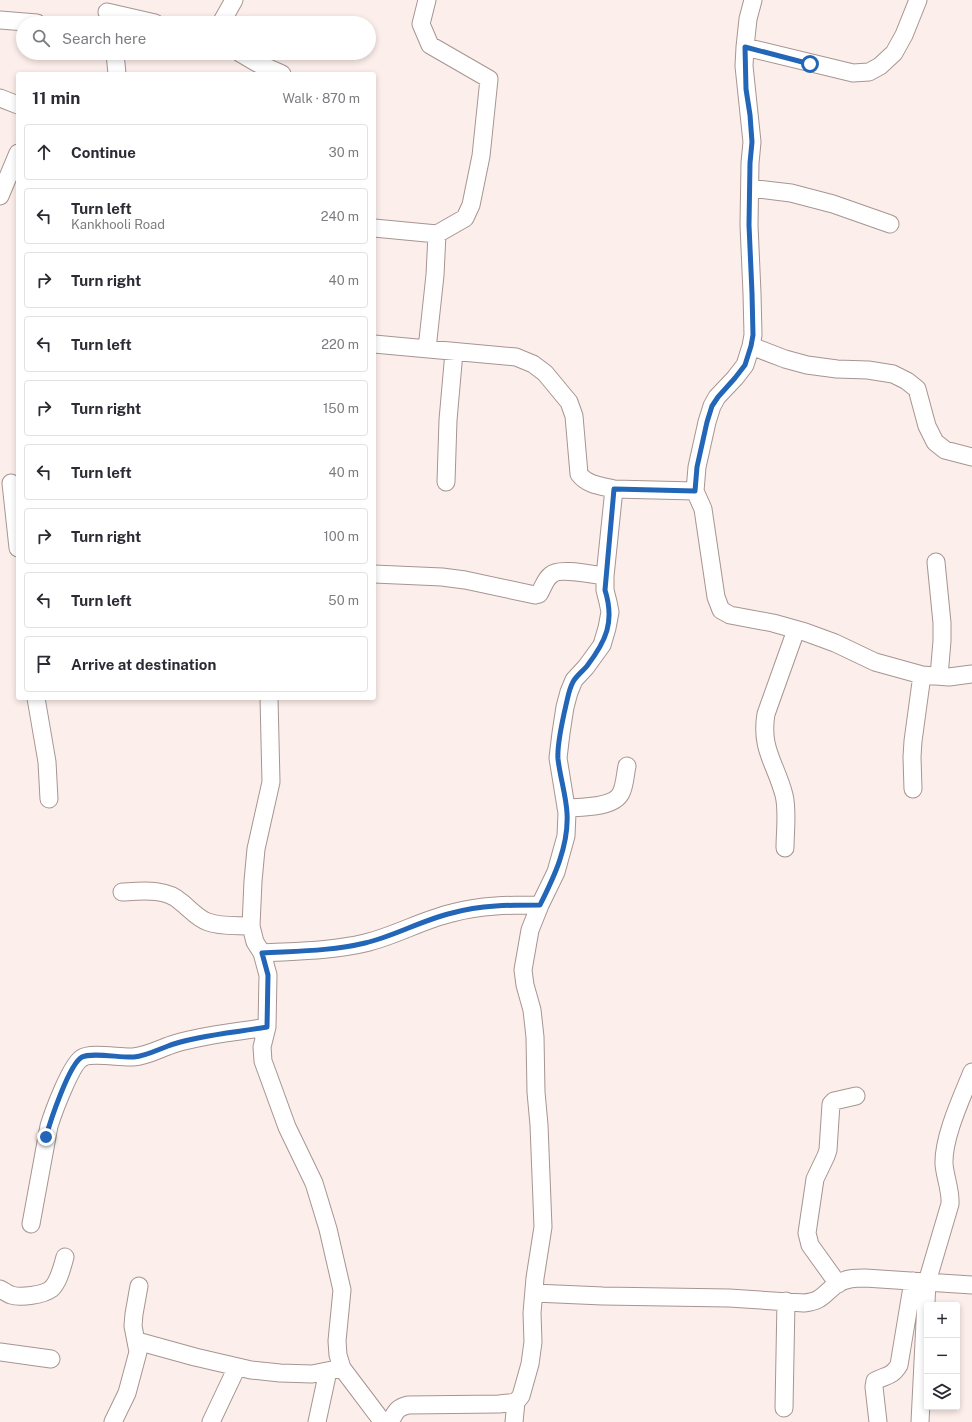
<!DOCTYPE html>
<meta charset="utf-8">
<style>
body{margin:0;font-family:"Public Sans",sans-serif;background:#f2f2f3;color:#2b2b33}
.controls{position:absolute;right:12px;bottom:12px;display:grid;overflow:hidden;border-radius:4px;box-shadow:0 2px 6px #0003}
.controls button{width:36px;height:36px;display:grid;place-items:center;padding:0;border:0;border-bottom:1px solid #e1e1e2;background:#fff;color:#2b2b33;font:20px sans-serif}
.stop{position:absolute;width:12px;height:12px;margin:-9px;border:3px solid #2365b6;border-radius:50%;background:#fff}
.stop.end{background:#2365b6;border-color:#fff;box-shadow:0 1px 4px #0008}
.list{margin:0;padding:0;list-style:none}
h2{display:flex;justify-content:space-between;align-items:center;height:52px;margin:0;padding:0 16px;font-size:17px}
h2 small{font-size:13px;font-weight:400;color:#7c7c81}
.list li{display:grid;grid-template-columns:26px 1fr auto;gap:12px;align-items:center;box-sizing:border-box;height:56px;margin:0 8px 8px;padding:0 8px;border:1px solid #e1e1e2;border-radius:4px}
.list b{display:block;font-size:15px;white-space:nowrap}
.list p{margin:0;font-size:13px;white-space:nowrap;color:#7c7c81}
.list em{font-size:13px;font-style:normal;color:#7c7c81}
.icon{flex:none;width:22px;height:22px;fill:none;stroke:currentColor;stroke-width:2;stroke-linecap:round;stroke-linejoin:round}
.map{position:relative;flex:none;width:972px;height:1422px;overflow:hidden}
.search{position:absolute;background:#fff;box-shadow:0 2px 6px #0003;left:16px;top:16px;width:360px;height:44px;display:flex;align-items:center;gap:10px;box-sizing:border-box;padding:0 14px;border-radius:22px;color:#7c7c81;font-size:15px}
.panel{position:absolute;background:#fff;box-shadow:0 2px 6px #0003;left:16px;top:72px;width:360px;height:628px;border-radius:4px}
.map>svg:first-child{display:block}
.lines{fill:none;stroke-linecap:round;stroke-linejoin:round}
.minor-casing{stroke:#a69591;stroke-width:19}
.minor{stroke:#fff;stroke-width:17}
.route{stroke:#2365b6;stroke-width:5}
</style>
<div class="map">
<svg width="972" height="1422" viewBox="0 0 972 1422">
<rect width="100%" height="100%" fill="#fceeea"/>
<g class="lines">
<defs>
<path id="minor" d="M107 12 155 23
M0 20 37 23
M221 23 234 0
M745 47 853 73 869 72 880 66 894 53 904 35 918 0
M115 53 117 74
M240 53 257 63 282 74
M0 98 18 105
M750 188 791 193 833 204 890 224
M0 196 18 153
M374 228 437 234 465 218 471 205 481 156 489 79 430 45 421 24 427 0
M374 344 516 357 533 364 545 373 569 402 574 416 579 474C587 485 601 486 614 489L605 576V590L608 602 610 612 607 628 602 645 586 667 574 680 569 692 565 707 561 733 558 758 567 813 566 836 556 872 540 905 530 930 523 970 525 985 532 1010 535 1037 536 1092 539 1125 543 1227 535 1278 532 1313 533 1342 530 1364 521 1396 516 1402 499 1404 408 1405C396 1408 396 1412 390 1422
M751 346 785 359 807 365 837 369 868 370 893 374 907 381 917 389 927 426 935 442 945 450 972 457
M427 349 435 275 437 234
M446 482 448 420 454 352
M11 483 18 548
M614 489 695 491
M695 491 697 467 707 422 712 406 717 397 735 378 745 365 751 346 753 335 752 293 749 225 750 163 752 142 744 66 745 47 748 19 753 0
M695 491 703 509 716 597 721 610 730 615 773 623 805 632 835 643 875 662 922 675 949 677 972 674
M936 562 942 623V641L939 676
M374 574 442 577 465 580 535 595 539 594C543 588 545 579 551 575 559 567 594 575 605 576
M36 698 47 762 49 799
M269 698 271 782 256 849 253 881 251 926 255 942 262 953 268 975 267 1027 262 1047 263 1061 287 1127 314 1183 328 1229 342 1290 337 1341 338 1355 342 1368 379 1417 382 1422
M913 789 912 757 913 741 922 675
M566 808C581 807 614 808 621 793 625 785 625 775 627 766
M785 848C785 831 788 811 784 795 776 764 760 749 766 714L796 630
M122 892C142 891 166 888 181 902 190 909 198 919 208 922 221 927 238 925 251 926
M262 953C296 951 332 951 365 943 395 936 422 920 452 913 481 905 510 905 540 905
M31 1224 49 1126C53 1113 71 1064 82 1058 91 1052 121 1058 133 1057 146 1056 157 1050 168 1046 178 1042 188 1040 198 1038 220 1033 244 1031 267 1027
M838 1284 810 1245 807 1233 815 1179 826 1156 828 1150 831 1104 834 1101 856 1096
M0 1289C4 1291 8 1294 11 1295 21 1298 43 1295 51 1289 59 1282 62 1267 65 1257
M534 1293 603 1296 729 1298 804 1303C823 1301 823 1294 837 1284 846 1278 856 1278 865 1278L972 1285
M137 1341 195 1357 251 1370 280 1373 312 1374 342 1368
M0 1352 51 1359
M784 1408 786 1301
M113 1422 127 1393 138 1352 133 1326 134 1314 139 1286
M211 1422 237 1367
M317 1422 328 1371
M514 1422 516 1402
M878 1422 874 1387 875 1381C886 1375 892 1377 899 1365L913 1281
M920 1422 927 1282 950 1204C951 1191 945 1177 944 1164 943 1137 962 1097 972 1072"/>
</defs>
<use href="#minor" class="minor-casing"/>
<use href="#minor" class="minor"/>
</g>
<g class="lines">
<path class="route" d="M46 1137C50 1122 69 1064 82 1057 92 1052 121 1058 134 1057 146 1056 157 1050 168 1046 178 1042 188 1040 198 1038 221 1033 244 1031 267 1027L268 975 262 953C296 951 332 951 365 943 395 936 422 920 452 913 481 905 510 905 540 905 554 877 569 846 567 813 566 795 560 777 558 759 557 747 563 718 566 705 568 697 569 689 573 682 576 676 583 671 587 666 606 641 615 622 605 590L614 489 695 491 697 467 707 422 712 406 718 397 735 378 745 365 751 346 753 335 752 293 749 225 750 163 752 142 750 115 746 89 745 47 810 64"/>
</g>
</svg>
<div class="controls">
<button>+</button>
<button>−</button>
<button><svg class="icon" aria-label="layers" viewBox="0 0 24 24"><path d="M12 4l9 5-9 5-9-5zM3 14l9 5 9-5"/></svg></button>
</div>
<div class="stop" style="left:810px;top:64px"></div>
<div class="stop end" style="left:46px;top:1137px"></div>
<div class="search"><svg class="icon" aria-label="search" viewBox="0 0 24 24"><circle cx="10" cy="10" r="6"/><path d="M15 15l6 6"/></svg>Search here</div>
<section class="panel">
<h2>11 min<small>Walk · 870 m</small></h2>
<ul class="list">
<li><svg class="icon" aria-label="ahead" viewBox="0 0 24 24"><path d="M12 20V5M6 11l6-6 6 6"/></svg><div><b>Continue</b></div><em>30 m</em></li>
<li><svg class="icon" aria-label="left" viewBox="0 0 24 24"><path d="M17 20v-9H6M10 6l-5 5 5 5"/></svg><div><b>Turn left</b><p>Kankhooli Road</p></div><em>240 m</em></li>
<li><svg class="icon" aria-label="right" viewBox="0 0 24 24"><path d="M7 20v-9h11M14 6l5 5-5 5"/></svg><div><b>Turn right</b></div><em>40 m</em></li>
<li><svg class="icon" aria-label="left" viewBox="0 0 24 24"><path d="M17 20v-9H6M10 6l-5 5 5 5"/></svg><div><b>Turn left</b></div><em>220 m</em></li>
<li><svg class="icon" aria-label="right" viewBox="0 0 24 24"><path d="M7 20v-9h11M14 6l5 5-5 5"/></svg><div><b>Turn right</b></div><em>150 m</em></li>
<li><svg class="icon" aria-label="left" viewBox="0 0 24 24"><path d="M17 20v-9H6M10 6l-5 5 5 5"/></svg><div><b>Turn left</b></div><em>40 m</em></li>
<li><svg class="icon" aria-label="right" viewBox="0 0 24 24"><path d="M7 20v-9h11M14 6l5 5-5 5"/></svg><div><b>Turn right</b></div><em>100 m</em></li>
<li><svg class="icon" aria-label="left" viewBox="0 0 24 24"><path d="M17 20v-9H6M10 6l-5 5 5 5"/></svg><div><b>Turn left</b></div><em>50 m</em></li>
<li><svg class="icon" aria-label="arrive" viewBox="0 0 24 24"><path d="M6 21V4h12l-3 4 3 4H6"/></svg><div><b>Arrive at destination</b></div></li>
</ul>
</section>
</div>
